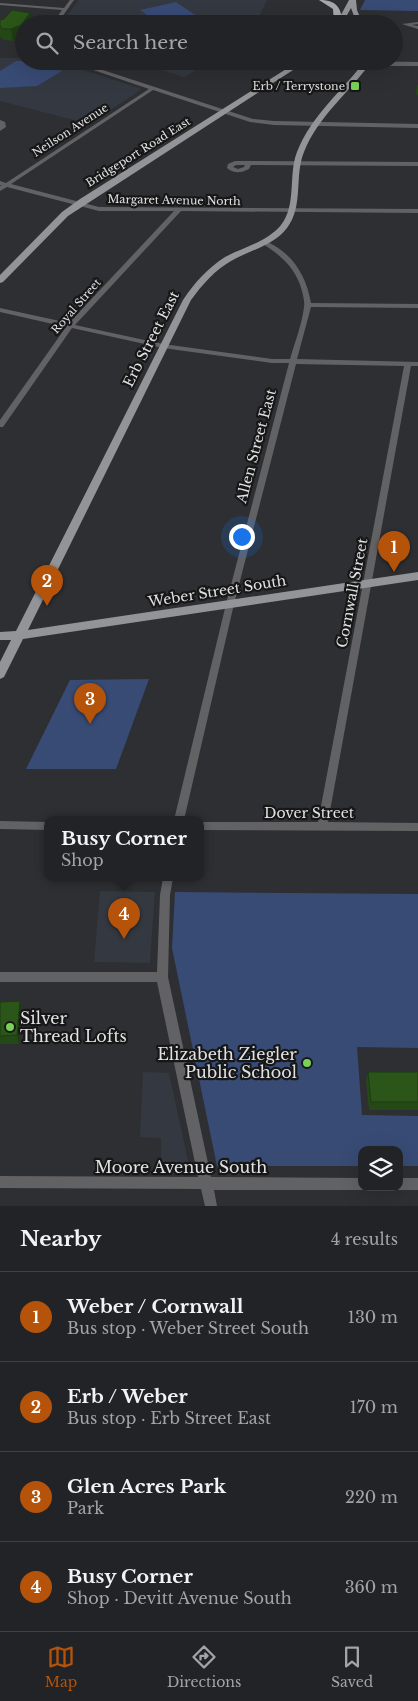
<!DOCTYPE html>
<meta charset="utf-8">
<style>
body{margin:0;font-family:"Libre Baskerville",serif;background:#2e2f32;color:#f1f3f6}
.controls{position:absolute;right:15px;bottom:15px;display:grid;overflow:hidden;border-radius:10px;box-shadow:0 5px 20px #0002}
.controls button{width:45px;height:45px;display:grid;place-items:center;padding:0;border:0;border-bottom:1px solid #3f4043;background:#222326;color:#f1f3f6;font:25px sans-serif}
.you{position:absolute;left:241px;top:536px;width:18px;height:18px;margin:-12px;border:4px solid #fff;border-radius:50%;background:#1a73e8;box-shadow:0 0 0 8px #1a73e833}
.badge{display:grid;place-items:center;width:32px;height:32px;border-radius:50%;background:#b45309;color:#fff;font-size:16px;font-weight:700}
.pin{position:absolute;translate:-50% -41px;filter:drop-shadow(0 1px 2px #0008)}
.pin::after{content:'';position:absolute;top:26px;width:18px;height:15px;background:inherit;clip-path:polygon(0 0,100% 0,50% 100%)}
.popup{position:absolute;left:44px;top:816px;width:160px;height:65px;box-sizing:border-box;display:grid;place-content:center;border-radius:10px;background:#222326;filter:drop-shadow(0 1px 4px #0005);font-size:16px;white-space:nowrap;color:#a2a4a7}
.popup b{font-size:19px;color:#f1f3f6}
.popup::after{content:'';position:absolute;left:50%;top:100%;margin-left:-10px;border:10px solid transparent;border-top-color:#222326}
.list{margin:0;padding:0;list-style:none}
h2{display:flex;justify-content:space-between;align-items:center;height:65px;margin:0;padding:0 20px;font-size:21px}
h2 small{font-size:16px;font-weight:400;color:#a2a4a7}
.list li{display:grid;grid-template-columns:32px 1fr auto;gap:15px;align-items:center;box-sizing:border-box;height:90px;padding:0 20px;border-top:1px solid #3f4043}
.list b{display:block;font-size:19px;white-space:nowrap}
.list p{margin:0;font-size:16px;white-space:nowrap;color:#a2a4a7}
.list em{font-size:16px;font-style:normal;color:#a2a4a7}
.icon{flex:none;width:28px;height:28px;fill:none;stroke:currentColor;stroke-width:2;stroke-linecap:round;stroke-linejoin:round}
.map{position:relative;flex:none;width:418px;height:1206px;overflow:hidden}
.search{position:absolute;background:#222326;box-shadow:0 5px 20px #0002;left:15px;right:15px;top:15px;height:55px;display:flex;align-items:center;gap:12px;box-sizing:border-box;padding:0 18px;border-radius:28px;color:#a2a4a7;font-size:19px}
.sheet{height:425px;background:#222326}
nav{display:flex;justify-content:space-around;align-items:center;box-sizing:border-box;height:70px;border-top:1px solid #3f4043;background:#222326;font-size:14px;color:#a2a4a7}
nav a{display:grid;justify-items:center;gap:2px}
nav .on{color:#b45309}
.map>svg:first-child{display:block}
.built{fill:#343840}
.green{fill:#384b75}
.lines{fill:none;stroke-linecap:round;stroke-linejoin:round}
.minor{fill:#626264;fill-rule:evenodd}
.major{fill:#939497;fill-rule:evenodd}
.highway{fill:#a6a8ab;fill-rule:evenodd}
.wall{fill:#254916}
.shaded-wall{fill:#1e3c12}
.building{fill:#2b5519;stroke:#1e3c12}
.poi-dot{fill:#7ad157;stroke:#171718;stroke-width:2}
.labels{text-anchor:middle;stroke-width:4.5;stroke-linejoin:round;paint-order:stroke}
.far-poi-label{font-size:11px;fill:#e1e1e3;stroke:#171718;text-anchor:end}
.far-street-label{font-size:11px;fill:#e1e1e3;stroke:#171718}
.street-label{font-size:14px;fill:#e1e1e3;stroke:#171718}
.near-poi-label{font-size:16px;fill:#e1e1e3;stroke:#171718;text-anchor:start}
.near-street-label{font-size:16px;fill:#e1e1e3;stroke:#171718}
</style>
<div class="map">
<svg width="418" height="1206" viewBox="0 0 418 1206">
<rect width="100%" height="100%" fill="#2e2f32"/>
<path class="built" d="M79 0H267L255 24H60Z
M0 58H24V61H56L142 89 89 124 0 101Z
M133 61H212L184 77Z
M100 891 155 892 150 963 94 962Z
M143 1072 169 1073 189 1165 161 1164V1138L140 1137Z"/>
<path class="green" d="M365 0H418V11L360 10Z
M176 2 208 24H159L140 10Z
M16 61H21L62 71 37 86 0 88V71Z
M149 679 116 769H26L70 680Z
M175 892 418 894V1048L357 1047 362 1115 418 1116V1166H399V1150H362V1166H217L172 948Z"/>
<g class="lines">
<path class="minor" d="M70 0H74L57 24H52L62 10 0 5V3L64 8Z
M418 22V24L412 25 418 26V29L402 24Z
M67 61H75L253 119 274 121 418 124V128L274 125 250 122 153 90 11 184 99 207 418 209V213L181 211 75 325 163 344 272 359H290C295 342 302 324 304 307 305 302 303 296 302 291 296 268 281 255 261 243V241L263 240C291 251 306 274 311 303L418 304V308L311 307 297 359 418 362V366H411L328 822 418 823V831L200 830V822H318L404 366 296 364 234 604 184 820H174L226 604 289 363H272L163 348 72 328 3 427H0V420L66 327 0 312V308L69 323 174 211H99L7 187 0 191V186L2 185H0V181L6 183 149 89Z
M360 61 418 62V66H390Z
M0 120 5 122 6 127 0 131Z
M235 161 418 162V166L251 165 249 169C241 173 234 174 227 168L228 164ZM236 165H245L244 167 238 169 233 167Z
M0 821 48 822V830L0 829Z
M163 878H173L170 895 168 977 211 1177 362 1178V1187H367L366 1188 362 1190H214L217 1206H205L201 1189 0 1188V1176L198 1177 157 982H0V972H157L160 895Z
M399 1178H418V1190H399L395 1188 394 1187H399Z"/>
<path class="major" d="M349 0H356L357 10 363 24H357L351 8 342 24H336Z
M299 61H307L68 216 3 282 0 283V275L62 212 80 199Z
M365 61H372C350 92 318 116 304 152 294 176 304 206 287 228 273 246 250 250 231 261 215 270 202 285 191 300L28 630 418 572V580L23 639 4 677 0 679V662L11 640H0V632L16 631 183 300C194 283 208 268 225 257 244 247 267 242 281 225 297 205 288 174 297 152 311 116 342 91 365 61Z"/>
<path class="highway" d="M319 0C336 0 342 7 342 24H334L333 9Z"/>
</g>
<path class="wall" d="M30 13 32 24H24V34L22 36 13 41 5 40 0 37V20Z
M417 85H418V96L416 94Z
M20 1001 22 1010 19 1044H0V1002Z
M368 1072H418V1110H369L366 1080Z"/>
<path class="shaded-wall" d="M30 13 32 24H24V34L22 36 13 41 11 29Z
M20 1001 22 1010 19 1044 17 1035Z"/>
<path class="building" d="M12 10 30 13 21 25 11 29H3L0 26V20L4 19Z
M20 1001 17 1035 0 1036V1002Z
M368 1072H418V1102H371Z"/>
<g class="poi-dot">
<rect x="350" y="81" width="10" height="10" rx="2.5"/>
<circle cx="10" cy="1027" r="5"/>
<circle cx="307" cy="1063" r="5"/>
</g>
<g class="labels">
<g class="far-poi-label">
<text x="345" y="90">Erb / Terrystone</text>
</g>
<g class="far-street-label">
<text transform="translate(70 130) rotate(-33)" y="4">Neilson Avenue</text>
<text transform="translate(138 152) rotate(-32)" y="4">Bridgeport Road East</text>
<text transform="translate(174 200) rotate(1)" y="4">Margaret Avenue North</text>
<text transform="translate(76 306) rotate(-49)" y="4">Royal Street</text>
</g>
<g class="street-label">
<text transform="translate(151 339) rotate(-63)" y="5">Erb Street East</text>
<text transform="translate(256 446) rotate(-75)" y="5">Allen Street East</text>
<text transform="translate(217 591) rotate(-9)" y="5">Weber Street South</text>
<text transform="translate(352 593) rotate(-79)" y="5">Cornwall Street</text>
<text x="309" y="818">Dover Street</text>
</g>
<g class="near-poi-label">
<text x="20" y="1024">Silver<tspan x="20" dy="18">Thread Lofts</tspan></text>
<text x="297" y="1060" text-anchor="end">Elizabeth Ziegler<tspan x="297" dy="18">Public School</tspan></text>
</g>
<g class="near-street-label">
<text x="181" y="1173">Moore Avenue South</text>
</g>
</g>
</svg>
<div class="controls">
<button><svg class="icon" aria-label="layers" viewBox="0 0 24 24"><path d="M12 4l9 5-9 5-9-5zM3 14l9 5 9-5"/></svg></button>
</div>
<div class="you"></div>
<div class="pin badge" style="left:394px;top:572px">1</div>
<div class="pin badge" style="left:47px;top:606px">2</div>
<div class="pin badge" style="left:90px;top:724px">3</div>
<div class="pin badge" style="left:124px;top:939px">4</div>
<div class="popup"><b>Busy Corner</b>Shop</div>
<div class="search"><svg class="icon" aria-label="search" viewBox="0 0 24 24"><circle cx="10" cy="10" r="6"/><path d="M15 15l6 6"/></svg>Search here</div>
</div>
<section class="sheet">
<h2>Nearby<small>4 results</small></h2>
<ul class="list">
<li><span class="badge">1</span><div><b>Weber / Cornwall</b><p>Bus stop · Weber Street South</p></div><em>130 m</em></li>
<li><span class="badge">2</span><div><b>Erb / Weber</b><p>Bus stop · Erb Street East</p></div><em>170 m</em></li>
<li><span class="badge">3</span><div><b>Glen Acres Park</b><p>Park</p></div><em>220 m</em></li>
<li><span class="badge">4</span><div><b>Busy Corner</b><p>Shop · Devitt Avenue South</p></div><em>360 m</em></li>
</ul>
</section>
<nav>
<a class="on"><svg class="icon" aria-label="map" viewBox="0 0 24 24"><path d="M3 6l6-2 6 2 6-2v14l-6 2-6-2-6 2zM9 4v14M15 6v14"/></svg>Map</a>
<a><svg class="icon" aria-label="directions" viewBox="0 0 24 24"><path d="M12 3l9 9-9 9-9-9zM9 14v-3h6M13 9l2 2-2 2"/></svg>Directions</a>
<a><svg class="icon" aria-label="saved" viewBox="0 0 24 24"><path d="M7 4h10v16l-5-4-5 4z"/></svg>Saved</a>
</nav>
